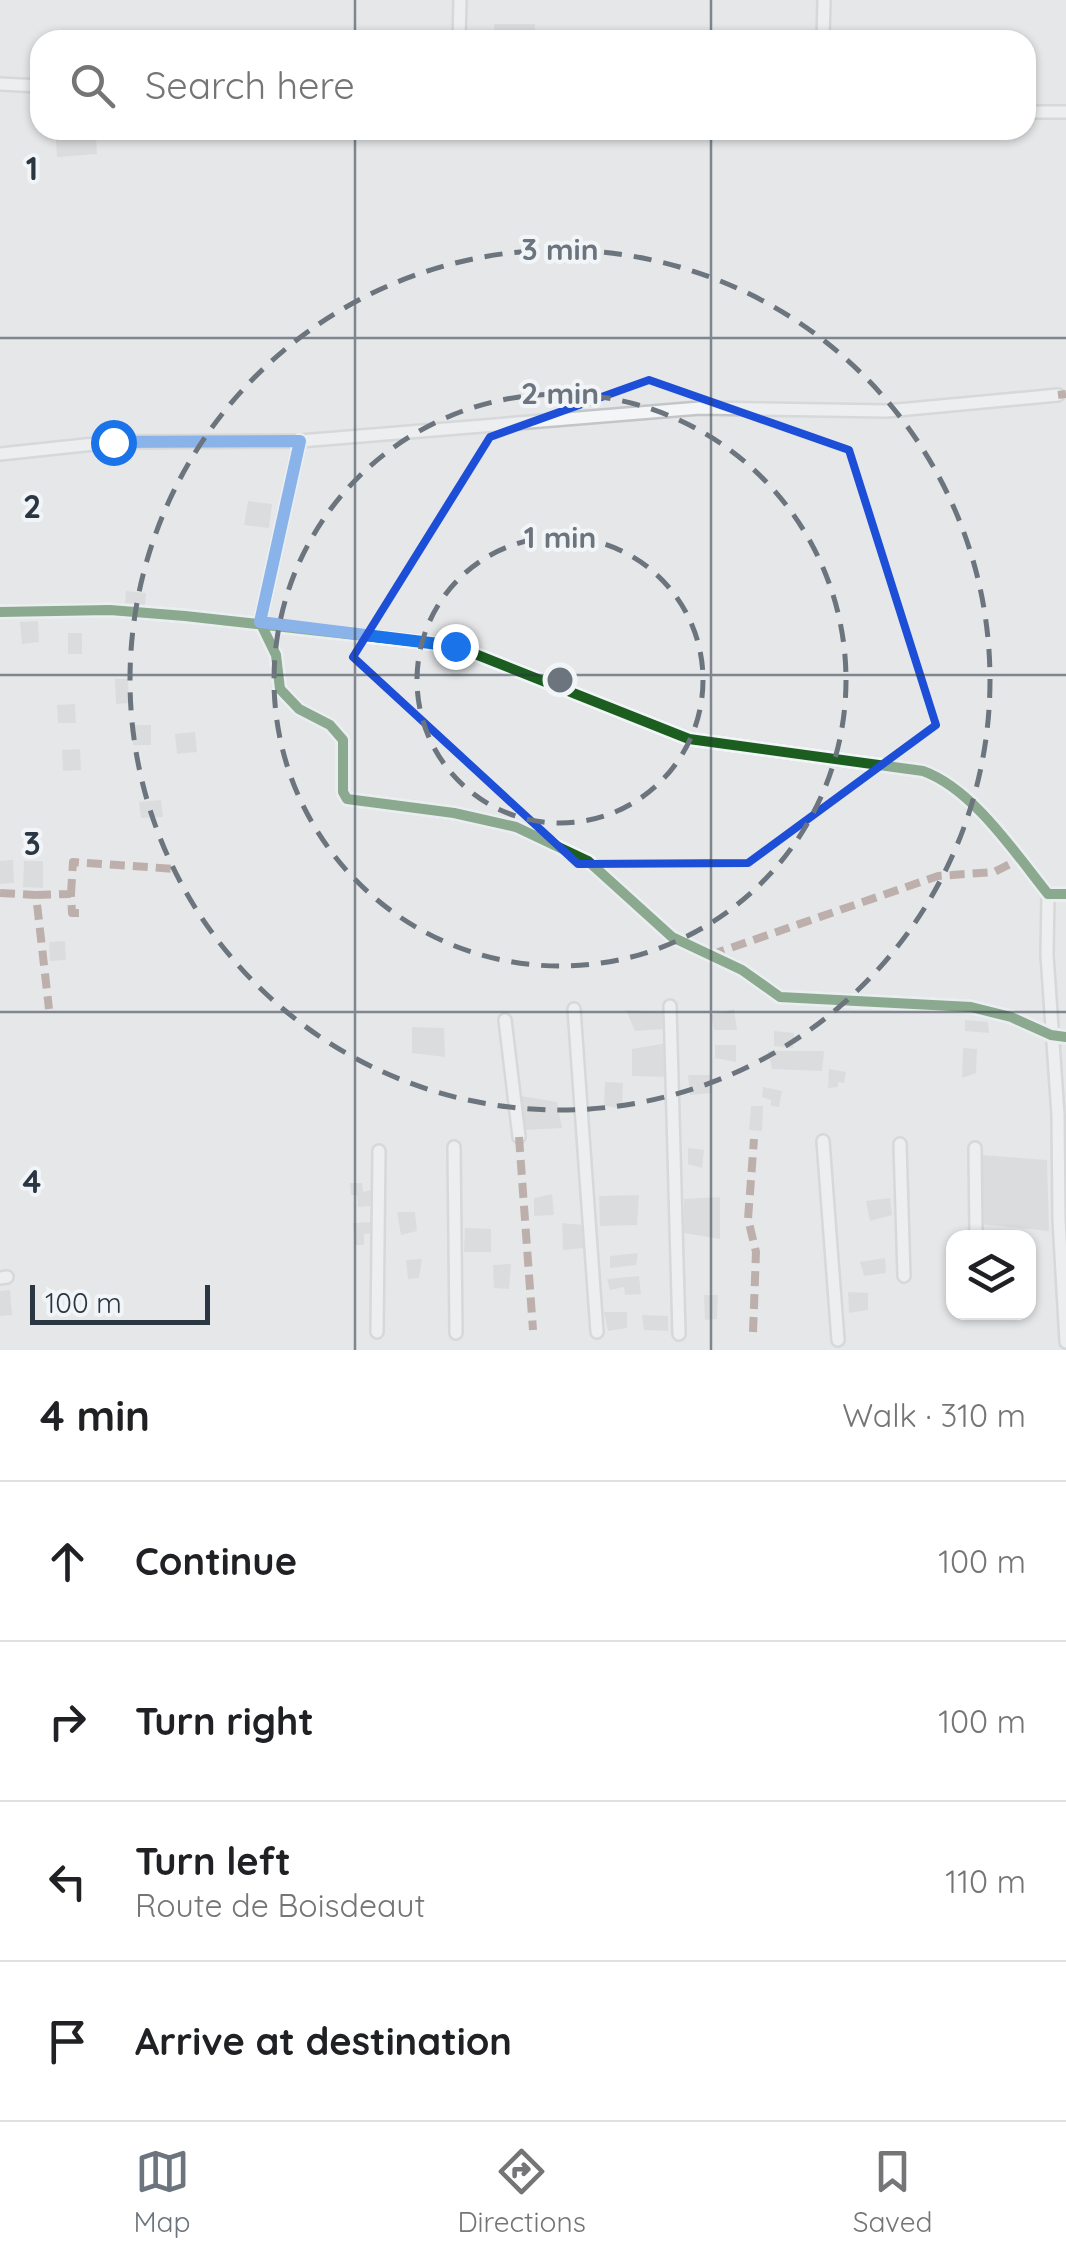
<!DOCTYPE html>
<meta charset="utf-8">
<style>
body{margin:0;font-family:Quicksand,sans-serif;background:#f6f6f6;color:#202124}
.controls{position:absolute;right:30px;bottom:30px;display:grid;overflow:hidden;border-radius:20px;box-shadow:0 2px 8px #0004}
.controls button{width:90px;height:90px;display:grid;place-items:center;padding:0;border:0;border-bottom:2px solid #e0e0e0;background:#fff;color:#202124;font:50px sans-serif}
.scale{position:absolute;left:30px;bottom:25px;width:180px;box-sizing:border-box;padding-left:10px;border:5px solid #2b3643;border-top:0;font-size:28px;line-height:35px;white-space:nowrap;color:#2b3643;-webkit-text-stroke:8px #f2f5f8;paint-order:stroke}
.stop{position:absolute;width:30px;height:30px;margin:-22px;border:8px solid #1a73e8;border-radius:50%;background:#fff}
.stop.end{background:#1a73e8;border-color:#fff;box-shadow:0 2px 10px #0008}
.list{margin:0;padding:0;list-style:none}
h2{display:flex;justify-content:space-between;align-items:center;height:130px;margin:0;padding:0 40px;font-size:42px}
h2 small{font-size:32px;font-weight:400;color:#757577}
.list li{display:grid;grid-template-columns:65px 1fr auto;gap:30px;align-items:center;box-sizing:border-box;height:160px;padding:0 40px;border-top:2px solid #e0e0e0}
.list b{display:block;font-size:38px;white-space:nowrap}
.list p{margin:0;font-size:32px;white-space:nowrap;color:#757577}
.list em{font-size:32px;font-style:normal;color:#757577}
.icon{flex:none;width:55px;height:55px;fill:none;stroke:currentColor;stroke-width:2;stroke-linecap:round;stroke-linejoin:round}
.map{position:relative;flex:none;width:1066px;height:1350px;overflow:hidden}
.search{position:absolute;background:#fff;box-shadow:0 2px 8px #0004;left:30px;right:30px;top:30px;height:110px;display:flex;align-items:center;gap:25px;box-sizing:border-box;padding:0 35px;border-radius:30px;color:#757577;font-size:38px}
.sheet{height:770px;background:#fff}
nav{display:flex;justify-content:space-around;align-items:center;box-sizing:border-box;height:140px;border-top:2px solid #e0e0e0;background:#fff;font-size:28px;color:#757577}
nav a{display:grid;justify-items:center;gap:5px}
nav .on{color:#6c747d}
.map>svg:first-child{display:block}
.building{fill:#cdcfd1}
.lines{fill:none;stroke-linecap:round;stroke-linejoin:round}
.minor-casing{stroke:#c3c5c7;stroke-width:16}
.minor{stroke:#f3f5f6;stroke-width:11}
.quiet{stroke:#8d6e63;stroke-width:8;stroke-dasharray:15 8;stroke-linecap:butt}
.cycleway-casing{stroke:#f2f5f8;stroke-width:16}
.cycleway{stroke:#1b5e20;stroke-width:10}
.route{stroke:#1a73e8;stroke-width:12}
.marked{fill:none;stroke:#1d4ed8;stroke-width:8;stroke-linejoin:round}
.grid{fill:none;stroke:#2b3643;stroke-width:2.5;stroke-opacity:0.55}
.ring{fill:none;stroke:#6c747d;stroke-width:5;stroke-dasharray:18 12}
.grid-label{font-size:32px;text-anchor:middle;font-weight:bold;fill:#2b3643;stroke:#f2f5f8;stroke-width:8;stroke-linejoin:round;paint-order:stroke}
.centre{fill:#6c747d;stroke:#f2f5f8;stroke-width:5}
.ring-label{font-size:30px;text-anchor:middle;font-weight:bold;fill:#6c747d;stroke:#f2f5f8;stroke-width:8;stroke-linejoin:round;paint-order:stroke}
</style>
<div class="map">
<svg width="1066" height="1350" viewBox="0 0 1066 1350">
<rect width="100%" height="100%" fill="#e5e7e9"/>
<path class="building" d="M494 24H535V40H495Z
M96 138 97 154 57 157 56 140Z
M248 501 272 504 269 528 244 525Z
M126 591 146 593 145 606 125 604Z
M38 621 39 642 22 644 20 622Z
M68 633H82V654H68Z
M115 679H128L129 703 116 704Z
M75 704 76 723H58L57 705Z
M133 725H151V745H133Z
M195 732 197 752 177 754 175 734Z
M80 749 81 770 63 771 62 750Z
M161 800 163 817 141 818 139 802Z
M13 860 14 883 0 884V861Z
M24 861H43V888L23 887Z
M65 941 66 960 50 961 49 942Z
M734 1009 737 1030H714L711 1015Z
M626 1010 664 1012 663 1029 635 1031Z
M965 1020 988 1022 989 1033 965 1031Z
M412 1027 444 1028 445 1057 412 1053Z
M774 1031 794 1033 793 1048 774 1046Z
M667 1043V1077L632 1076V1049Z
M715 1045H736V1062L715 1058Z
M963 1048 977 1049 976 1073 962 1078Z
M768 1051H824L822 1071 772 1069Z
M829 1069 846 1072 844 1083 838 1082V1087L828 1088Z
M688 1075H710L712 1093 690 1095Z
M605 1082 623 1083 622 1108 604 1106Z
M763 1087 782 1091 779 1107 771 1106V1100L762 1097Z
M521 1096 557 1102 562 1128 525 1130Z
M751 1106H763L762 1131 749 1130Z
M688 1148 704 1150 702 1168 688 1164Z
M981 1155 1047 1160 1049 1231 980 1224Z
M350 1183H362L363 1192 372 1190 370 1206 358 1207 357 1195H351Z
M552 1194 554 1215 534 1216V1198Z
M639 1195 637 1225 600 1226 599 1196Z
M720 1197V1239L684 1233V1199Z
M890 1198 892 1215 870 1221 866 1201Z
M397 1212H415L417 1231 401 1235Z
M371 1222 372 1233 364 1234V1245H355L353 1223Z
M562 1223 583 1225 585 1248 563 1250Z
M465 1228 491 1229V1252H464Z
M638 1253 636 1265 610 1268V1256Z
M885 1258 886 1273 864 1276 860 1262Z
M422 1259 419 1278 408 1279 406 1260Z
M511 1264 509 1289 494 1288 493 1265Z
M639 1276 641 1294 625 1295 624 1287 610 1290 607 1279Z
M10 1290 12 1315 0 1316V1291Z
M848 1292 868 1293V1310L849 1313Z
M704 1295H718L717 1319 705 1320Z
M604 1312H627V1328L608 1331Z
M642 1315 668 1316V1331L644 1330Z"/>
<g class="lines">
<defs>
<path id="minor" d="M459 40 460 0
M823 40 824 0
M0 84 40 86
M1026 112H1066
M300 441 260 622 276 655 280 689 299 709 330 725 343 740V792L347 799 454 813 516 827 588 861 672 937 742 970 780 997 971 1007 1011 1017 1051 1035 1066 1037
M0 454 113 442 300 441 700 408 887 411 1058 395
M0 612 110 610 185 616 455 646 689 739 923 771C973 789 1015 853 1048 894H1066
M1048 894 1047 955 1058 1115 1059 1220 1066 1342
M670 1006 679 1334
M574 1009 597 1332
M505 1020 519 1137
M823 1141 838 1340
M900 1144 904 1276
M454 1147 456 1333
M975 1148 976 1238
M0 1278 7 1277
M377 1332 379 1151"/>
</defs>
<use href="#minor" class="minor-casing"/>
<use href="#minor" class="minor"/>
<path class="quiet" d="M1058 395 1066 394
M0 893 36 895 49 1009
M71 894 73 862 176 869
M36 895 71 894 72 913H80
M710 955 938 876 994 872 1020 859
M519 1137 533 1330
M753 1332 756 1252 748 1219 754 1139"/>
<defs>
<path id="cycleway" d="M300 441 260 622 276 655 280 689 299 709 330 725 343 740V792L347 799 454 813 516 827 588 861 672 937 742 970 780 997 971 1007 1011 1017 1051 1035 1066 1037
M0 612 110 610 185 616 455 646 689 739 923 771C973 789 1015 853 1048 894H1066"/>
</defs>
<use href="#cycleway" class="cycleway-casing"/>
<use href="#cycleway" class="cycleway"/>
</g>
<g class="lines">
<path class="route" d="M113 442 300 441 260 622 455 646"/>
</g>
<path d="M0 0H1066V1350H0ZM649 380 849 450 936 725 748 863 578 864 353 657 490 437Z" fill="#e5e7e9" fill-opacity=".55" fill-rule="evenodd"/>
<path class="marked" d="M649 380 849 450 936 725 748 863 578 864 353 657 490 437Z"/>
<path class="grid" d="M355 0V40M711 0V40M355 130V1350M711 130V1350M0 338H1066M0 675H1066M0 1012H1066"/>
<g class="ring">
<circle cx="560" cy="680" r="143"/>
<circle cx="560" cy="680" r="286"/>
<circle cx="560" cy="680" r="430"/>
</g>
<g class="grid-label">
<text x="32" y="180">1</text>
<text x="32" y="518">2</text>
<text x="32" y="855">3</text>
<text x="32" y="1193">4</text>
</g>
<circle cx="560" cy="680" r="15" class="centre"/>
<g class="ring-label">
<text x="560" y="260">3 min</text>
<text x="560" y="404">2 min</text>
<text x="560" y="548">1 min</text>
</g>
</svg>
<div class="controls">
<button><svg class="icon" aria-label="layers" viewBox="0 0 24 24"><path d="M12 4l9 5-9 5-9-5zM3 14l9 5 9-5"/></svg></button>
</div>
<div class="scale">100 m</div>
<div class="stop" style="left:113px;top:442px"></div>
<div class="stop end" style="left:455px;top:646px"></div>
<div class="search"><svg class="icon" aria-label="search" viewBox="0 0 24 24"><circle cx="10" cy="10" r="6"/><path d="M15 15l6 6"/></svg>Search here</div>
</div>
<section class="sheet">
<h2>4 min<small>Walk · 310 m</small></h2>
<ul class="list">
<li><svg class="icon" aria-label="ahead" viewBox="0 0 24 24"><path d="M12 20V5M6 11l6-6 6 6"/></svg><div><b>Continue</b></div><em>100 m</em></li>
<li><svg class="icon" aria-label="right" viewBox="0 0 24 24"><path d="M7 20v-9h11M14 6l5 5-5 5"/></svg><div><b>Turn right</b></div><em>100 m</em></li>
<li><svg class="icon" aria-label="left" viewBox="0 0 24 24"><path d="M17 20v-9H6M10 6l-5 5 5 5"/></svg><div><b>Turn left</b><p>Route de Boisdeaut</p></div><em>110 m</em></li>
<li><svg class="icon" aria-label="arrive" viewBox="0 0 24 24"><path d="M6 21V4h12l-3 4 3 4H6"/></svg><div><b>Arrive at destination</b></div></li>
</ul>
</section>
<nav>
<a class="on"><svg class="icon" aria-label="map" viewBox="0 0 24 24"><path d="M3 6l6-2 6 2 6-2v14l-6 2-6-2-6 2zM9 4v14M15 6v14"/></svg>Map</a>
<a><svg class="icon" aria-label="directions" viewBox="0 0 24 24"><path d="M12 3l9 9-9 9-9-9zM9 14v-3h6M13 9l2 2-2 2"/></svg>Directions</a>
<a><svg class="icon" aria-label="saved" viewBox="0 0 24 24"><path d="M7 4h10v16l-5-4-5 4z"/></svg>Saved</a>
</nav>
